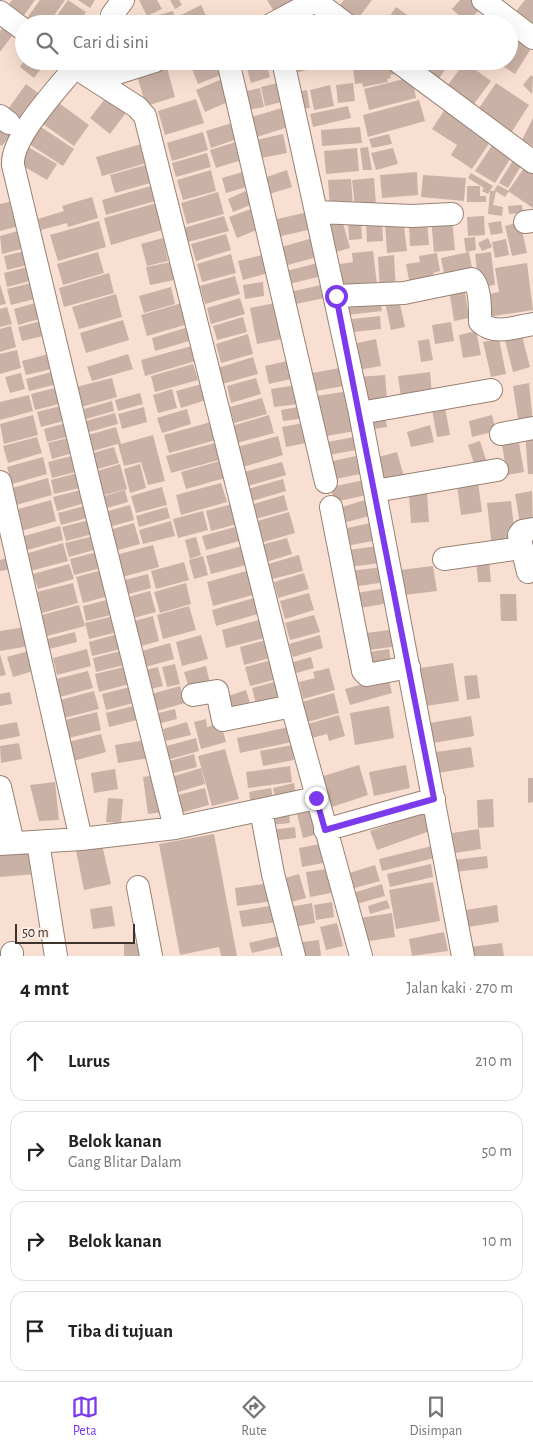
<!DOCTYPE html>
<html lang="id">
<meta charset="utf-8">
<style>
body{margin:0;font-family:"Alegreya Sans",sans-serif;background:#f6f6f6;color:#222}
.scale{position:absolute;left:15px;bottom:12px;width:120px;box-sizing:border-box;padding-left:5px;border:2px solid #3d332d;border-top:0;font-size:14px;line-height:18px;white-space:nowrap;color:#3d332d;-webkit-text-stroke:4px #feeee6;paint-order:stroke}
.stop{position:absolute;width:15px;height:15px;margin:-11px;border:4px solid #7c3aed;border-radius:50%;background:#fff}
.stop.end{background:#7c3aed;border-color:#fff;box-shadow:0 1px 5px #0008}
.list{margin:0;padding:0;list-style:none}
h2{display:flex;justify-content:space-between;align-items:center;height:65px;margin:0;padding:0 20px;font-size:21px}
h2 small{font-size:16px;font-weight:400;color:#767676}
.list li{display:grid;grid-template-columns:32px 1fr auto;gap:15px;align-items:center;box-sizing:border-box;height:80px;margin:0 10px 10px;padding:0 10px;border:1px solid #e0e0e0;border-radius:15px}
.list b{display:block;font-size:19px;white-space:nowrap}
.list p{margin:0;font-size:16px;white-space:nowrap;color:#767676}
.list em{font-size:16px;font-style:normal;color:#767676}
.icon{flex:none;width:28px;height:28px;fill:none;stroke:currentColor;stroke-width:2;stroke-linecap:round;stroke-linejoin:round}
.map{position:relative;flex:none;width:533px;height:956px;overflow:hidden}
.search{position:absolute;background:#fff;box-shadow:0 5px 20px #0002;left:15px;right:15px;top:15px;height:55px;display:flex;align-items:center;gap:12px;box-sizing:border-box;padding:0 18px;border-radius:28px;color:#767676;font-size:19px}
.sheet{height:425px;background:#fff}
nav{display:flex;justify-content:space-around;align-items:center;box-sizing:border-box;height:70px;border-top:1px solid #e0e0e0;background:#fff;font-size:14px;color:#767676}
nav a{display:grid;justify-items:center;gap:2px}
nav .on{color:#7c3aed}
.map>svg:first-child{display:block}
.building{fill:#cab1a5}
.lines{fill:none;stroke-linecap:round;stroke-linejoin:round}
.minor-casing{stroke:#988275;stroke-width:24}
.minor{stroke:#fff;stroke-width:22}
.route{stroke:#7c3aed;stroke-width:6}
</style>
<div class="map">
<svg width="533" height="956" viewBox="0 0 533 956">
<rect width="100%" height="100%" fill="#f8dfd1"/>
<path class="building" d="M12 0H35L22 18 7 7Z
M40 0H65L48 24H28L25 21Z
M68 0 86 12 78 24H51Z
M78 0H95L90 8Z
M139 0H157L162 9 147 16Z
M170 0H179L182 5 175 9Z
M267 0H300L278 18Z
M344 0H372L357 20 339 6Z
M460 0H471L480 9 467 23 452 9Z
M525 0H533V30L513 15Z
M201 5 210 24H185L181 15Z
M396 7 420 24H384Z
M173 11 177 24H162L159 15Z
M310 11 328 22 315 24Z
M485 14 498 24H478Z
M4 26 14 33 0 52V31Z
M513 34 532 47 515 74 495 61H509V40Z
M24 61H47L34 78 20 67Z
M189 61H224L228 72 198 84Z
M245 61H266L270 77 251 83Z
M293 61H322L323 65 296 73Z
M348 61H375L366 65 365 62 350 67Z
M389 61 396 74 390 75 391 78 387 79 388 82 363 87 362 83 355 84 353 68Z
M412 61H451L438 80Z
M465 62 491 81 471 108 445 89Z
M166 64 175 97 146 106 136 72Z
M531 75 533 77 532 94 523 85Z
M227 77 237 98 205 112 196 90Z
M412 77 416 98 369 110 364 89Z
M277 83 282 102 265 106 261 87Z
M353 83 355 101 338 103 336 85Z
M496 83 529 105 511 133 477 111Z
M26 84 42 96 24 121 8 109Z
M330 85 334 106 314 110 310 90Z
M260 88 264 107 246 110 242 92Z
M307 90 310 108 301 109 297 92Z
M108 95 128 110 110 134 90 118Z
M52 98 89 125 74 146 36 119Z
M196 99 204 123 165 135 158 111Z
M419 100 425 121 368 137 363 115Z
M348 106 351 118 313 127 310 114Z
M447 106 494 136 472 169 451 155 457 145 432 129Z
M282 108 288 127 254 138 248 118Z
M533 118V146L522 140Z
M0 121 14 130 2 146 0 145Z
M238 121 243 137 211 148 206 131Z
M41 127 74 149 63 166 29 144Z
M360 127 362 143 322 146 321 130Z
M203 132 208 150 172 161 167 143Z
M283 134 287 153 256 159 252 141Z
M389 134 392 144 372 148 369 139Z
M239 141 245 159 216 168 210 150Z
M495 141 514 153 495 183 475 171Z
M145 143 150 162 102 176 96 157Z
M28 147 57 164 47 180 18 163Z
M368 147 372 170H363L360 148Z
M357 148 359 171 326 174 324 151Z
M393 148 398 164 376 170 371 153Z
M207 153 211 167 176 177 172 163Z
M517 154 525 159 508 188 499 183Z
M149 164 154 182 115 193 110 175Z
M527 164 533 168V208L508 191Z
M211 170 216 191 183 200 177 180Z
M249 170 253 185 226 193 222 178Z
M287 170 292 187 263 196 258 180Z
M417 172 418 195 382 198 380 175Z
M471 173 493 186 488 194 482 191 484 188 468 178Z
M423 175 466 178 464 201 421 197Z
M374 178 376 205 355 207 352 180Z
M351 179 353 206 330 208 328 180Z
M154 185 159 200 106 215 102 200Z
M498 185 509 191 505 197 494 190Z
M467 186H480V196H486V202H467Z
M255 187 260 201 233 212 228 199Z
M490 191H496L493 205 503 207 502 216 488 214Z
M218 192 224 214 187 224 181 203Z
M92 197 98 218 68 227 67 223 41 230 38 219 64 211 62 206Z
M21 199 27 224 0 231V204Z
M160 202 168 228 111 245 104 218Z
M522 205 523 213 509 214 508 206Z
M259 206 266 226 237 238 229 217Z
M308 212 312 229 277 237 273 220Z
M224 216 229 231 188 242 184 228Z
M341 216 350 248 332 253 323 221Z
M484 216 485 235 468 236 467 217Z
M427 218 429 245 410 246 409 222Z
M431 218 452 220 455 250 434 252Z
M99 221 106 247 58 261 50 235Z
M361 221 362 239 349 240 348 222Z
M501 221 503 233 491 235 488 223Z
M382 222 383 241 367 242 366 223Z
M520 222 527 253 512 256 505 226Z
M385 223 404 226 407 251 387 253Z
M28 228 33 246 2 254 0 236Z
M226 234 231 250 196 261 191 244Z
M316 237 321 256 284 266 278 248Z
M475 237 476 250 466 252 464 238Z
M163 238 168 261 147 266 141 244Z
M488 238 492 247 482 251 478 243Z
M506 239 509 255 495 258 492 242Z
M33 249 36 263 7 270 4 256Z
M373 251 377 284 342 288 340 264 353 262 352 253Z
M98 252 104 273 63 285 57 264Z
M469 252 473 273 445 279 441 258Z
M491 252 495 285 479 287 475 254Z
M270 253 275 271 243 280 238 261Z
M437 253 440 271 433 273 434 281 410 285 406 264 420 262 419 256Z
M231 254 236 273 202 282 197 264Z
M394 255 396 291 380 292 378 257Z
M176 261 179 279 150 285 146 267Z
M318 263 322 276 289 284 286 271Z
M527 263 533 310 488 317 484 295 499 292 495 268Z
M35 265 38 279 7 287 4 273Z
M109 273 114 293 64 307 59 288Z
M235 276 240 294 205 304 200 286Z
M39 281 43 297 11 305 7 289Z
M263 282 264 296 245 299 243 285Z
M0 284 6 304 0 305Z
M326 284 329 297 291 305 289 292Z
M464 286 469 318 454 321 449 289Z
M171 287 175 304 144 313 139 296Z
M116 294 122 317 79 329 72 307Z
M379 294 382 311 347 315 345 298Z
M398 295 405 327 391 330 384 298Z
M240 298 245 314 211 324 207 308Z
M42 301 46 317 18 325 14 309Z
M280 302 287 338 257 344 250 308Z
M182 303 188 324 147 336 141 315Z
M7 307 12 324 0 327V309Z
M380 316 381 329 353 332 352 319Z
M243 317 247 332 217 340 213 326Z
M49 319 52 334 22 341 18 327Z
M123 320 129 340 86 353 80 333Z
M451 322 454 341 435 344 432 325Z
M11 326 16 347 0 352V329Z
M192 326 196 339 155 351 152 338Z
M476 331 481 355 463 358 459 335Z
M521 332 530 367 513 372 504 337Z
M248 334 253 354 221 363 216 344Z
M376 339 381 366 358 370 353 344Z
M429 339 433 360 421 362 418 341Z
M499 339 506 374 491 377 483 342Z
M195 345 199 360 145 376 141 360Z
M17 350 21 368 0 374V354Z
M56 352 60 367 26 375 22 361Z
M128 354 133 369 92 381 87 367Z
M253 357 258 374 222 384 218 368Z
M292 360 295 378 269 384 265 366Z
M193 364 198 380 155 392 151 376Z
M345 367 349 385 310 392 307 374Z
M62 369 65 382 29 391 26 379Z
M430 372 432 394 401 398 398 376Z
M21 373 25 389 10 393 5 377Z
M385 375 387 399 360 401 358 377Z
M112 378 117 397 81 407 76 387Z
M256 378 261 394 231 403 227 386Z
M529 383 533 424 519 426 513 386Z
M202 384 206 400 181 408 176 391Z
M297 385 299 404 274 407 271 389Z
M63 386 67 402 35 410 31 394Z
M172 389 177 408 158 413 153 395Z
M349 391 355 431 316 438 310 397Z
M140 393 143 404 118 411 115 400Z
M29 395 33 411 0 420V402Z
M262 398 267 414 234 423 230 407Z
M112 401 114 411 86 419 84 409Z
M444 402 450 435 437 437 431 404Z
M68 404 71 419 41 427 37 412Z
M304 406 306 418 283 421 281 410Z
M144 407 147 422 122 429 118 414Z
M187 409 191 424 162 433 157 418Z
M115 413 118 424 89 432 86 421Z
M385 414 387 427 367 430 365 418Z
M33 415 38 435 4 444 0 424Z
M269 415 274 433 237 443 232 426Z
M492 415 496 431 472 437 469 421Z
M70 422 74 435 47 442 44 429Z
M211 422 216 440 169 453 164 435Z
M308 422 311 442 286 447 282 427Z
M430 425 434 442 411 447 407 432Z
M116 427 121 444 153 435 165 481 148 485 141 462 124 466 118 444 93 451 88 435Z
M525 430H533V474H528Z
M76 436 79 451 52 459 48 443Z
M278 436 283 455 243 467 237 447Z
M37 437 42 453 8 463 3 446Z
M354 437 356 450 329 455 327 442Z
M480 441 487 463 475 467 468 445Z
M215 443 219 460 171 473 166 456Z
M519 443 524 472 507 475 502 445Z
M114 447 119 463 94 470 90 454Z
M397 452 405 480 379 488 371 459Z
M79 454 83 470 52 478 48 462Z
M356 456 360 474 331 480 328 462Z
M43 457 47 474 12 484 7 467Z
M220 461 225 478 186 489 181 472Z
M282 462 286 475 248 486 244 472Z
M120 464 127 489 100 496 94 472Z
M140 464 146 488 130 493 124 469Z
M81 472 84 487 54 494 51 480Z
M48 478 52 495 16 505 12 488Z
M283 479 286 491 252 501 248 489Z
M364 480 367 495 334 502 331 487Z
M478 482 482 512 461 515 457 485Z
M221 483 227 502 181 515 176 495Z
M162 487 167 505 136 513 131 496Z
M89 488 92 501 57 511 53 497Z
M125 490 128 502 103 509 100 497Z
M532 491 533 527 521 529 515 494Z
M427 492 429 522 411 523 409 494Z
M284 495 288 510 256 519 251 505Z
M368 499 373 515 343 523 339 508Z
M51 500 56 521 21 531 15 510Z
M511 501 516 545 492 548 487 503Z
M236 503 241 523 211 531 206 511Z
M88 505 91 517 61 525 58 513Z
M130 505 134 520 109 527 105 512Z
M167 507 170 518 139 527 136 516Z
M203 511 208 530 178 538 173 519Z
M289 512 295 533 260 543 254 522Z
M93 519 97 533 66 541 62 527Z
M171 521 175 536 143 544 139 530Z
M134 523 140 544 115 551 109 530Z
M370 523 373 541 346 546 343 529Z
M60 526 63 540 24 551 21 537Z
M239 526 243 540 206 550 202 536Z
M98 535 101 548 69 557 65 543Z
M196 537 201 555 190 559 185 540Z
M287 538 292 554 266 562 261 545Z
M63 543 68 561 30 571 25 554Z
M153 545 159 567 122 577 116 555Z
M242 546 246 565 211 574 206 556Z
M379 546 381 563 349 567 347 550Z
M101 551 105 567 74 575 70 559Z
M299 555 303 571 269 580 265 565Z
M203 556 208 575 194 579 189 560Z
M10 557 12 569 0 571V560Z
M489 558 491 582H478L476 559Z
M184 562 189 580 156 589 151 571Z
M69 564 74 579 38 589 33 574Z
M433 566 437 591 404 595 400 570Z
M383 567 386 582 352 587 350 571Z
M106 569 112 595 83 603 76 577Z
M250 570 256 594 213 606 207 582Z
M304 573 309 589 278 598 274 582Z
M148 574 151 588 125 595 121 581Z
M73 583 78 603 42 613 37 592Z
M186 583 191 604 160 613 154 592Z
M386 588 389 603 354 609 351 594Z
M150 591 156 612 130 619 125 598Z
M309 593 314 610 285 619 280 601Z
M500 594H516L517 621H501Z
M115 598 119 613 86 621 83 606Z
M254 598 258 614 216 626 212 610Z
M79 605 85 626 47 636 42 615Z
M189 606 196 630 163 639 157 615Z
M118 615 122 631 89 639 85 623Z
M314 615 320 632 290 640 285 623Z
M153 616 159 641 138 647 131 622Z
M259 620 264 638 226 648 222 630Z
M25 627 29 646 0 651V631Z
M397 629 399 646 361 651 359 634Z
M75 632 77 642 49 649 47 639Z
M121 633 125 648 92 656 89 642Z
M201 635 208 659 182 666 176 642Z
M320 635 323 648 293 657 289 644Z
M270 639 274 657 244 665 240 647Z
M170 643 174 659 142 668 138 652Z
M87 649 91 666 57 675 53 658Z
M389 649 392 668 366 672 363 653Z
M32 650 37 670 13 677 7 657Z
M125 650 128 664 96 672 93 658Z
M0 654 6 675 0 676Z
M311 657 314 668 293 674 290 663Z
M276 659 281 678 250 686 245 667Z
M453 663 459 701 419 707 414 669Z
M175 664 180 684 167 687 162 667Z
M128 666 133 683 99 692 95 674Z
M206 666 210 683 189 688 184 672Z
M158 667 163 686 147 690 142 671Z
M329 668 335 690 303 699 299 682 315 678 313 672Z
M88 671 93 688 60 697 56 679Z
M477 675 480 698 467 700 464 676Z
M388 677 392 693 350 705 345 689Z
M282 680 286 695 256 704 252 688Z
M134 686 138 702 106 710 102 694Z
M180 686 185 703 153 712 148 695Z
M246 690 252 709 226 718 219 699Z
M94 691 99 709 64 718 60 700Z
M10 692 12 704 0 706V694Z
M334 693 339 713 304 723 298 703Z
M137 705 141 719 109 727 106 713Z
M389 706 394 738 355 745 350 713Z
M175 709 177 719 157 724 154 714Z
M97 712 101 730 69 738 65 720Z
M339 715 345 736 329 741 327 734 312 738 308 724Z
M471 716 474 736 427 744 424 724Z
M206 719 207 727 221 723 226 742 201 749 194 722Z
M17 722 20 736 0 740V725Z
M187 722 191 735 166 741 163 729Z
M289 727 292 742 240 753 237 738Z
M101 734 106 752 73 761 68 742Z
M196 738 199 751 167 760 163 747Z
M146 740 149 758 118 763 115 745Z
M19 743 22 759 1 763 0 746Z
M292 745 294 760 263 766 260 751Z
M471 747 474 767 432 774 429 753Z
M225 749 239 799 212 806 198 756Z
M194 754 197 767 170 774 166 762Z
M359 765 368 795 326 809 317 778Z
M406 765 410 788 374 796 369 772Z
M290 766 292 782 248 788 246 772Z
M201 768 205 784 175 793 171 777Z
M115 769 118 789 94 793 91 773Z
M158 775 163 812 148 814 143 777Z
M528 778H533V802L528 803Z
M55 782 59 820 39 821 30 785Z
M294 783 296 796 276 801 273 788Z
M205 788 209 805 180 813 175 796Z
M271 788 274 802 251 806 249 792Z
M108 798 123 799 121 823 106 822Z
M493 799 494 827 478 828 477 800Z
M311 807 318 834 303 838 296 810Z
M289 810 290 823 270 825 269 812Z
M424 812 430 831 377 850 370 831Z
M295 827 296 838 271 841 270 830Z
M479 829 481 849 455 853 452 833Z
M214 834 237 956H221L219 947 180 955 159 844Z
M101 840 111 884 84 890 75 846Z
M320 844 323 863 302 867 299 848Z
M432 846 434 858 382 871 379 859Z
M34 847 36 874 0 877V850Z
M487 856 488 868 455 872 453 860Z
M431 864 433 877 390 887 387 874Z
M375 865 380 881 347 890 343 875Z
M327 869 331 893 310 897 306 872Z
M299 874 306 898 288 903 282 879Z
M433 882 440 921 396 929 389 890Z
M271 883 273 901 237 906 235 888Z
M382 884 385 896 353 905 350 894Z
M387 900 390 908 370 914 368 906Z
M332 902 334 917 316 920 314 905Z
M312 903 315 923 294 927 290 907Z
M275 905 278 922 242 927 239 911Z
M497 905 499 922 468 927 466 910Z
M112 906 115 926 93 929 90 909Z
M392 913 395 937 363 942 360 918Z
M337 923 343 946 326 950 320 927Z
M444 932 448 951 412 956 409 939Z
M279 936 282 946 252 953 249 943Z
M319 940 321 956H304L302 942Z
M141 943 142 956H124V944Z
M502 943 504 956H471L470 947Z"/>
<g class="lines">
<defs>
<path id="minor" d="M314 0 346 24
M483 0 533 38
M0 12 24 30
M112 24V15L123 0
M272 24 315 1
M65 61 137 107 145 116 292 706 361 956
M228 61 326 482
M283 61 360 413 463 956
M397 61 533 162
M74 68C57 90 11 137 13 165L92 495 175 828
M95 80 155 61
M0 116 9 123
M318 212 412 216 452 214
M525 222 533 221
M336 296 404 293 472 279C481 287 480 310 480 322 495 336 515 327 533 324
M360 413 491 390
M501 434 533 428
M0 482 81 839
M375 491 497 470
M331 507 363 671 367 675 409 667
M444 559 521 548
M528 572 519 535 522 531 533 529
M193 695 217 691 223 720 292 706
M0 787 13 843
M261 810 273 874 294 956
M325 830 434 799
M38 842 56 956
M0 844 81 839 175 828 316 798
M138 887 151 956
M12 953V956"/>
</defs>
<use href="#minor" class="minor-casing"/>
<use href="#minor" class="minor"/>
</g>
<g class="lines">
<path class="route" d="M316 798 325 830 434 799 336 296"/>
</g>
</svg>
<div class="scale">50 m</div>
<div class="stop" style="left:336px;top:296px"></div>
<div class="stop end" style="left:316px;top:798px"></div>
<div class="search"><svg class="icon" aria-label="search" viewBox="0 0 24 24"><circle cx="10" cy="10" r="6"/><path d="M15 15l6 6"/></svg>Cari di sini</div>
</div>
<section class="sheet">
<h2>4 mnt<small>Jalan kaki · 270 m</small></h2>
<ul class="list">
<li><svg class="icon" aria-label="ahead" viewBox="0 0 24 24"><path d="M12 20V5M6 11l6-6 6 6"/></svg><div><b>Lurus</b></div><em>210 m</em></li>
<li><svg class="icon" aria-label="right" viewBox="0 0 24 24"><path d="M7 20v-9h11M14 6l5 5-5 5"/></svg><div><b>Belok kanan</b><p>Gang Blitar Dalam</p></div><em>50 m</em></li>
<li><svg class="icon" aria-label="right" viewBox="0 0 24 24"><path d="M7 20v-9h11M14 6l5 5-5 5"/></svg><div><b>Belok kanan</b></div><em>10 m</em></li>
<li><svg class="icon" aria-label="arrive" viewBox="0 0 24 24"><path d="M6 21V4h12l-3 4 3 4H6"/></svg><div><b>Tiba di tujuan</b></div></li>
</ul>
</section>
<nav>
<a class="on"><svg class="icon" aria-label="map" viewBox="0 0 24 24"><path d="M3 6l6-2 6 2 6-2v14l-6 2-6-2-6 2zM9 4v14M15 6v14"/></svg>Peta</a>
<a><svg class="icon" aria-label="directions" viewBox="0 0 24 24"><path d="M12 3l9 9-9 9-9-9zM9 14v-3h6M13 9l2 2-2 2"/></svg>Rute</a>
<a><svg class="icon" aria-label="saved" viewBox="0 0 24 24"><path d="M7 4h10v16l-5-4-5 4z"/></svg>Disimpan</a>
</nav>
